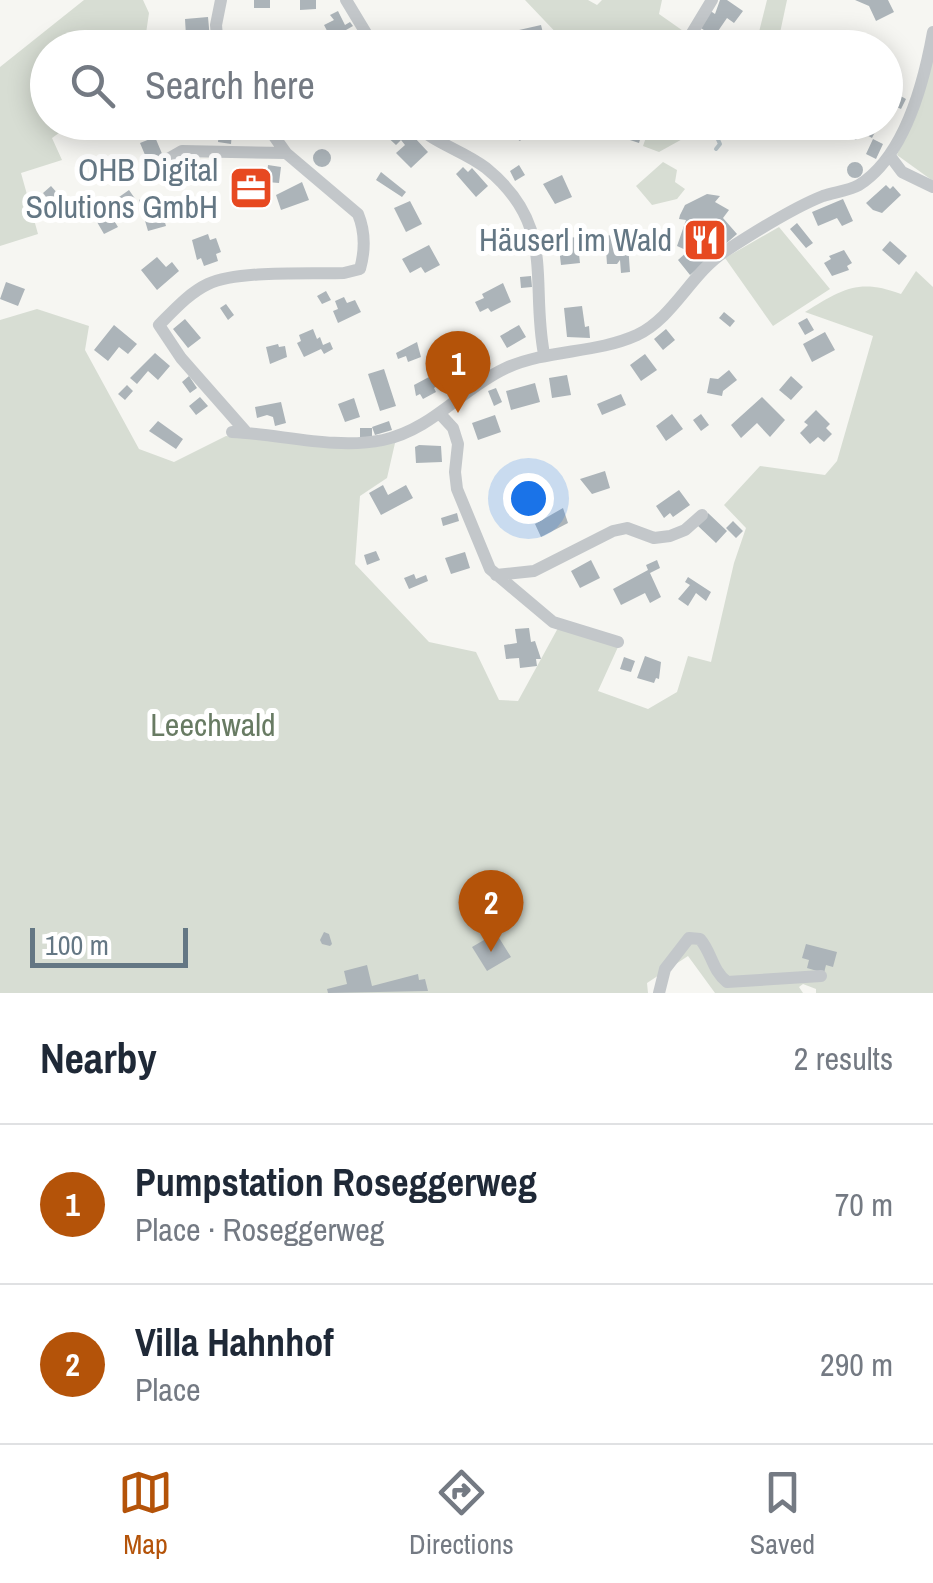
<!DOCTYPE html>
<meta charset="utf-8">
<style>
body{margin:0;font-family:"Archivo Narrow",sans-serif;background:#f2f2f3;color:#1f2937}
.scale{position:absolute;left:30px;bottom:25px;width:158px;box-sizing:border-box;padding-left:10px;border:5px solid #647784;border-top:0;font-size:28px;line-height:35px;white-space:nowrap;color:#647784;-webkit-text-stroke:8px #fff;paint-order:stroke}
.you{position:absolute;left:528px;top:498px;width:35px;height:35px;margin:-25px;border:8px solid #fff;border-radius:50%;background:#1a73e8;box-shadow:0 0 0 15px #1a73e833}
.badge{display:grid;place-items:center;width:65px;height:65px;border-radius:50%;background:#b45309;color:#fff;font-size:32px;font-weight:700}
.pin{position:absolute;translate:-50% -82px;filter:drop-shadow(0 2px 5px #0008)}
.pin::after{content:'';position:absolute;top:52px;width:35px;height:30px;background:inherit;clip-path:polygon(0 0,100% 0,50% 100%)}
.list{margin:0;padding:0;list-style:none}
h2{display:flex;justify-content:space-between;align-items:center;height:130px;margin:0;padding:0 40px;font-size:42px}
h2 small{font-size:32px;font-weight:400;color:#747a83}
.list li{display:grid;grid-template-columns:65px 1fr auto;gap:30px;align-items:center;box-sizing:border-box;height:160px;padding:0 40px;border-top:2px solid #e0e1e3}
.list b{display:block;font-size:38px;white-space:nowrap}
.list p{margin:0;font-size:32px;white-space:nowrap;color:#747a83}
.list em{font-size:32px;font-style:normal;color:#747a83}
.icon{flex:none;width:55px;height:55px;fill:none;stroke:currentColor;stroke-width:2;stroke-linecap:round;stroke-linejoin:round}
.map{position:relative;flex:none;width:933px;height:993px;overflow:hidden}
.search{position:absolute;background:#fff;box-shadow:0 5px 25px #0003;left:30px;right:30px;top:30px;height:110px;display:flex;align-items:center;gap:25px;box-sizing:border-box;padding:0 35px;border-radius:55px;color:#747a83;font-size:38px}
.sheet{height:450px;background:#fff}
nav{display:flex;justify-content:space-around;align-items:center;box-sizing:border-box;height:140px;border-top:2px solid #e0e1e3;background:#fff;font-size:28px;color:#747a83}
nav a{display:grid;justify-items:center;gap:5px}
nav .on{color:#b45309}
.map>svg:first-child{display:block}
.green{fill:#d7ddd3}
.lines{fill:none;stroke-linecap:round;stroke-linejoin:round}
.stream{stroke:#bcc8cd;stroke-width:4}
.building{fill:#acb4b9}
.minor{stroke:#c3c7ca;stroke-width:12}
.labels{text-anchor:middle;stroke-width:10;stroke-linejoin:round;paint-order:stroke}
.poi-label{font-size:32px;fill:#647784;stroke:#fff;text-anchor:end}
.park-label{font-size:32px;fill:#687b63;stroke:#fff}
</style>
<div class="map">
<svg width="933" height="993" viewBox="0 0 933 993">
<rect width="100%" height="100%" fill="#f6f6f2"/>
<path class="green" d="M84 0H143L149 13 144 47 48 48V122L73 123 52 138 62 160 21 173 38 234 0 246V67Z
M525 0H588L597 5 602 0H662L659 14 706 47H590L579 37 563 40Z
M767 0H787L777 47H750L756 44Z
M933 58V181L897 155 925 88Z
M651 123H692L695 132 659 152 643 146Z
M663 162 677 170 675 182 685 189 677 199 652 205 636 186Z
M779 227 830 289 773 326 725 258Z
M916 271 933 287V993H816V989L803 984 799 987 803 993H715L688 956 647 983 648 993H0V320L37 309 89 326 85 350 139 449 174 462 226 436 351 446 395 443 387 478 360 496 355 564 429 642 476 652 499 700 518 701 558 628 618 647 598 691 648 709 677 692 688 656 711 662 734 563 746 528 724 505 760 466 825 475 837 461 873 336 805 312C842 289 859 278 901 294Z"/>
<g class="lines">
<path class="stream" d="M715 133 720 144 716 149
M695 137 703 136"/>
</g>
<path class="building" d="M254 0H270V8H254Z
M300 0H316V9L300 10Z
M720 0H727L743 11 734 23 727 18 714 37 698 26 709 10 715 14Z
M855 0H888L894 12 876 21 869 6Z
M338 11 345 25 350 22 353 26 346 30 354 46 352 48H336L324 25 334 20 330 15Z
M208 17 210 39 192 41 191 35 186 36 185 19Z
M541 25 546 45 505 48 502 34Z
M406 33H423V48H406Z
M843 35 852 38 850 48 840 45Z
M818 38 835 45 834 48H807L808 43 815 46Z
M897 94 906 99 901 109 892 105Z
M220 122H233L231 144 218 142Z
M377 122H400L428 152 411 168 396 153 405 145 401 140 396 145 382 132 372 136 367 126Z
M515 122H536L520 141 508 133Z
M619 122H639L644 126 639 143 624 138 626 130 617 127Z
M856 122H880L872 138 861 132 856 140 849 136Z
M155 137 163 156 148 162 140 143Z
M873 139 883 144 876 159 866 154Z
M313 158a9 9 0 1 1 18 0a9 9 0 1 1-18 0Z
M847 170a8 8 0 1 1 16 0a8 8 0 1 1-16 0Z
M268 165 281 167 279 183 267 182 265 203 243 201 244 194 235 193 237 172 267 175Z
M519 165 525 175 515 181 510 171Z
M185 167 191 182 177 188 171 172Z
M463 167 468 172 472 168 488 186 476 197 456 174Z
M381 172 406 192 402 197 376 180Z
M562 175 572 197 555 204 543 184Z
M302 182 309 200 281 210 276 195Z
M886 185 890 189 893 186 901 195 882 213 873 210 866 203Z
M51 186 59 195 50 202 43 193Z
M129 190 136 200 123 210 117 203 114 205 112 202Z
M156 192 166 226 148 231 139 200Z
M707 194 720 196 715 202 729 210 723 218 737 234 690 275 678 260 688 251 677 246 686 220 679 219 680 215 685 205Z
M843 199 853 221 842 226 837 218 818 226 812 212Z
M410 201 422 224 406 232 394 208Z
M110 214 118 227 104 234 97 222Z
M797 223 813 243 806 248 790 229Z
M637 231 638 244H628L630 272 621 273 620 260 617 264H607L605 236Z
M208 234 210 240 216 238 221 252 216 254 218 261 204 266 201 258 197 260 192 240Z
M577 237 580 263 561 265 558 239Z
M890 241 907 256 899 265 882 250Z
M429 245 440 265 425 273 421 267 410 273 402 259Z
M844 250 852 263 847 266 849 270 832 276 824 263 831 259 829 256Z
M157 257 166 267 172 262 179 271 157 290 141 270Z
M531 276 532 287 521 288 520 277Z
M6 282 25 289 18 306 0 299Z
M503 283 511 302 491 312 488 308 480 312 475 302 484 298 482 294Z
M326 291 331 300 322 304 317 296Z
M344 297 347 303 355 300 361 312 338 323 333 311 338 309 335 301Z
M226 304 234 315 228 320 220 308Z
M582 306 585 327 589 326 590 338 567 337 564 308Z
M724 312 735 321 730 327 719 318Z
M807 318 814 330 805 335 798 323Z
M185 319 201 338 188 348 173 329Z
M114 325 137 344 128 354 119 347 108 361 94 350Z
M519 325 526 337 507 348 500 336Z
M313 329 317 339 320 337 323 345 330 342 333 349 324 354 321 349 304 357 297 343 301 341 299 335Z
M666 329 675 340 663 350 654 339Z
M825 332 835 350 812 362 803 344Z
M463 334 472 347 468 350 471 355 464 359 461 355 457 358 453 351 445 356 449 361 441 367 431 352Z
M417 342 421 357 408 362 406 356 398 359 396 353Z
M278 344 279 347 285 346 287 357 270 364 266 347Z
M155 353 170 366 158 380 148 371 137 384 130 378Z
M645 354 657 370 641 381 630 365Z
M384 369 396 406 380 411 368 374Z
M729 370 737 380 723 391 722 396 707 393 710 378 718 379Z
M471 372 476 380 465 387 460 379Z
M567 375 571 395 552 398 549 378Z
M189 376 197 388 190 393 182 382Z
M791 376 803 387 791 400 779 390Z
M429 377 437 386 434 388 436 392 423 399 420 394 416 396 414 385Z
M535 383 540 402 511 410 506 391Z
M127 385 133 391 125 400 118 394Z
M496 388 502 402 494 406 488 391Z
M621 394 626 405 602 415 597 404Z
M200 397 208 406 196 415 189 406Z
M762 397 785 420 770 437 757 423 741 438 731 425Z
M354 398 360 417 345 422 338 404Z
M281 402 286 423 275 426 273 417 267 415 257 418 255 407Z
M816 410 830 424 826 428 832 434 824 442 818 437 810 444 800 433 808 425 804 422Z
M672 414 683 429 666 441 656 426Z
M701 414 709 425 701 431 693 420Z
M495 415 501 432 478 440 472 423Z
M158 421 183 439 176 449 149 431Z
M389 421 392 430 375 435 372 427Z
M360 428H372V437H360Z
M419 445 441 446 442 462 416 463 415 447Z
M605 471 610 488 592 494 580 479Z
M383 485 388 495 406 485 413 498 381 515 369 493Z
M679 490 690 505 673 517 670 513 664 518 656 506Z
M563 508 568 523 541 537 535 524Z
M457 513 459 521 443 526 441 518Z
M708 513 727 531 716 543 697 525Z
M733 521 743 531 736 538 726 528Z
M376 551 380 560 367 565 364 555Z
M465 552 470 568 451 574 445 558Z
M591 560 600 578 580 588 571 571Z
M657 560 660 568 650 573 661 597 650 603 645 593 621 605 613 589 648 570 646 565Z
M414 574 416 579 426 575 428 581 409 589 404 578Z
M688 577 711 592 706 601 696 593 688 606 678 599 690 585 685 582Z
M529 628 531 642 535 641 541 659H536L537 666 520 668 519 658 506 659 504 645 517 643 515 629Z
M645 656 661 662 659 679 656 678 654 683 637 678Z
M624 657 635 661 631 672 620 669Z
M324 932 329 934 332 944 330 946 322 944 320 940Z
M496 933 511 957 487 971 472 947Z
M806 944 837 952 833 967 826 965 824 973 807 968 809 960 802 958Z
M367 965 372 986 418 974 419 980 425 979 428 991 328 993 327 989 347 984 344 971Z"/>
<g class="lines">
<path class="minor" d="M346 0 375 48
M692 33 712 0
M218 48 216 25 221 0
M413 122C434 144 463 150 486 168 557 226 530 281 544 354
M890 156 902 172 933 187
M147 171 182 151 286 153
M441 415 453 428 458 444 455 472 457 489 490 569 553 622 618 642
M232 432C280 434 335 450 383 440 433 429 461 389 506 368 548 349 595 354 637 335 673 318 691 274 724 252 750 235 795 207 823 196 835 192 848 191 859 185 905 156 924 82 933 32
M247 433 181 358 159 325C174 310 189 293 208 284 239 270 309 274 344 273L360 269C365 251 365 231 358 214L286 153 264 122
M496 575 534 571 613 531 627 528 654 538 670 536 685 530 702 515
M659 993 665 969 689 938 700 939C712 953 712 970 727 982L821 976"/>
</g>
<defs>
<symbol id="office-square" viewBox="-11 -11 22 22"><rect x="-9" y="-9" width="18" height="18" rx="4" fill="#e74921" stroke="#fff"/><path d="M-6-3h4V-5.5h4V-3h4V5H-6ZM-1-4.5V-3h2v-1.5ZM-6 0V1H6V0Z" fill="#fff"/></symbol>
<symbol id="restaurant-square" viewBox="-11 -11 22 22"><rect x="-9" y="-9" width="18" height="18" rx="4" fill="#e74921" stroke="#fff"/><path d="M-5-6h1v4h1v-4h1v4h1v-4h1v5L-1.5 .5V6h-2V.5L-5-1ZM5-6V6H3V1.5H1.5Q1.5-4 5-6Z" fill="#fff"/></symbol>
</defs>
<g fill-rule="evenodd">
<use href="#office-square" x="226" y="163" width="50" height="50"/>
<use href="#restaurant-square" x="680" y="215" width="50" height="50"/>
</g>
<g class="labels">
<g class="poi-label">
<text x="218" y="181">OHB Digital<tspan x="218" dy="37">Solutions GmbH</tspan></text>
<text x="672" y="251">Häuserl im Wald</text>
</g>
<g class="park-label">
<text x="213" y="736">Leechwald</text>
</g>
</g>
</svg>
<div class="scale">100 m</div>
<div class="you"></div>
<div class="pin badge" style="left:458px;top:413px">1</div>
<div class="pin badge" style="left:491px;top:952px">2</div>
<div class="search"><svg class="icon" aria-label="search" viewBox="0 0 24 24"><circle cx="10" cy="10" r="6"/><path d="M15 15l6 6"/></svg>Search here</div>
</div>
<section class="sheet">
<h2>Nearby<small>2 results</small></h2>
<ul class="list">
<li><span class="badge">1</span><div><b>Pumpstation Roseggerweg</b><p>Place · Roseggerweg</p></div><em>70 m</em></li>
<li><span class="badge">2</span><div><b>Villa Hahnhof</b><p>Place</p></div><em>290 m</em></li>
</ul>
</section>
<nav>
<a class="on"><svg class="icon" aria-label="map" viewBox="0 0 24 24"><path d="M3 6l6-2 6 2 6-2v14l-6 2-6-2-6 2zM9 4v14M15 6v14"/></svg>Map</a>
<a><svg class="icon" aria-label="directions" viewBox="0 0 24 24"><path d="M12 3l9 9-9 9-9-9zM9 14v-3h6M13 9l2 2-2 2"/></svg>Directions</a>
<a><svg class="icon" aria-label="saved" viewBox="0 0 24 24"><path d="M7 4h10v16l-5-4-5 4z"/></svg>Saved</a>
</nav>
